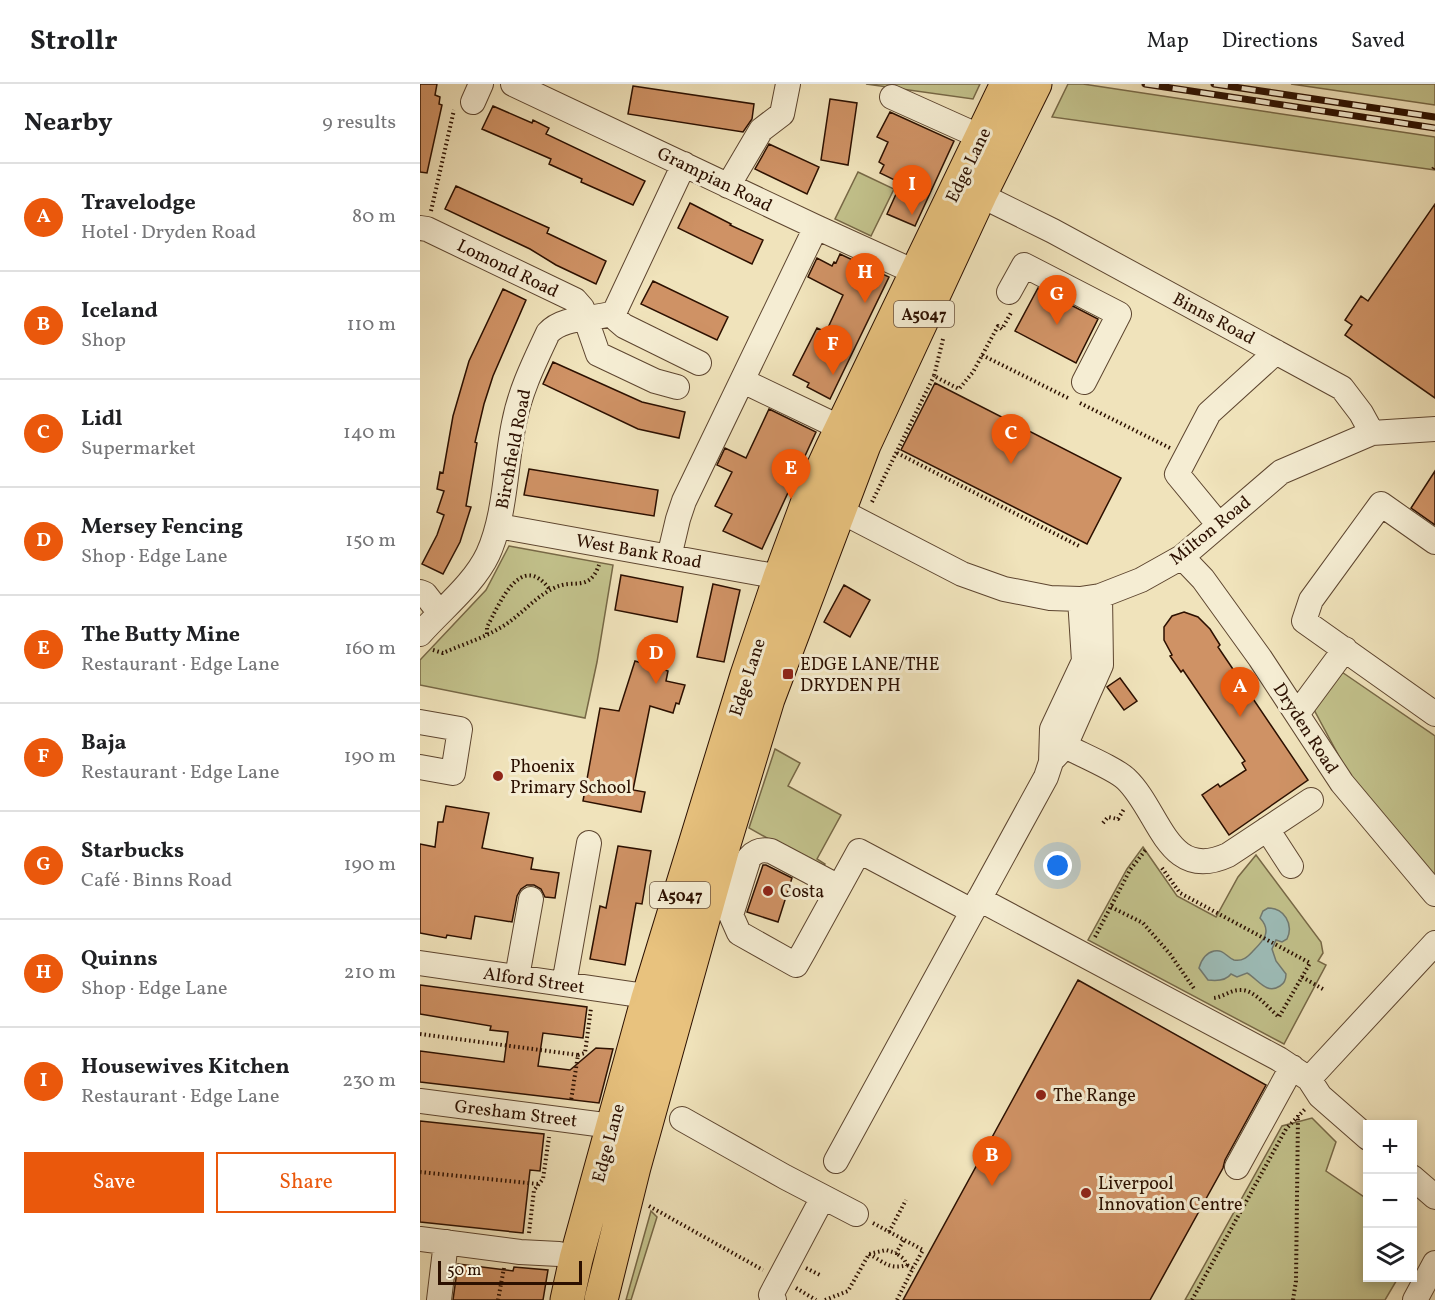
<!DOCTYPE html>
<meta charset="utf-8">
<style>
body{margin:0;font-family:Vollkorn,serif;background:#f2f2f2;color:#202124}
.controls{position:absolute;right:18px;bottom:18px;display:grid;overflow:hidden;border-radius:0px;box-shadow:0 3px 9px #0003}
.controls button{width:54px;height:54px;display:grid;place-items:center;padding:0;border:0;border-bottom:2px solid #e0e0e0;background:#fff;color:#202124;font:30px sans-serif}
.scale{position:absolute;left:18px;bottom:15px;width:144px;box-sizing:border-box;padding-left:6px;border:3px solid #2c1000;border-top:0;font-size:16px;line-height:21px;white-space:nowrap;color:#2c1000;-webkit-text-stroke:4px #f5edd3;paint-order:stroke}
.you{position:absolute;left:638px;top:782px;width:21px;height:21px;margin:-15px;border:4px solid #fff;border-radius:50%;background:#1a73e8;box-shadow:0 0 0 9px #1a73e833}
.badge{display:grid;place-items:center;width:39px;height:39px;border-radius:50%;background:#ea580c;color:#fff;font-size:20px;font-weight:700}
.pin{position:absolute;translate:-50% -50px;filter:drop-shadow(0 2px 3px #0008)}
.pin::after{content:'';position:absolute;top:32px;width:21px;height:18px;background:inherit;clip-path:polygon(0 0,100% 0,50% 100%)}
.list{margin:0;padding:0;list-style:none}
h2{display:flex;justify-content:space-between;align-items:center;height:78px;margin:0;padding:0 24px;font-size:26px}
h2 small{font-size:20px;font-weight:400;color:#757577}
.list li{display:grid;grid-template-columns:39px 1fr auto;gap:18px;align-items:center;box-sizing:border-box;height:108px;padding:0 24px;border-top:2px solid #e0e0e0}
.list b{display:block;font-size:22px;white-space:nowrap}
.list p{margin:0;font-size:20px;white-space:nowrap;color:#757577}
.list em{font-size:20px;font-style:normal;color:#757577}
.actions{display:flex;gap:12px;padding:18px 24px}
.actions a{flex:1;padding:14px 0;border:2px solid #ea580c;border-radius:0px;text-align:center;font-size:21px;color:#ea580c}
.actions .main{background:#ea580c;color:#fff}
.icon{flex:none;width:33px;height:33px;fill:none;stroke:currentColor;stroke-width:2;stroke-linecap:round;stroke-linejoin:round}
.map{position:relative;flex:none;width:1015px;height:1216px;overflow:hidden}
header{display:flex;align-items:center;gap:36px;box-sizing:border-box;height:84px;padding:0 30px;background:#fff;border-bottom:2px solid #e0e0e0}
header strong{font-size:28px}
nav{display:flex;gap:33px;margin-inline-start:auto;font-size:21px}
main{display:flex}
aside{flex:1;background:#fff}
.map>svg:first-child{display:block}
.green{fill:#c2c18b;stroke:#776846;stroke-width:1.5}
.water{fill:#9dbdb9;stroke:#70786f;stroke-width:1.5}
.building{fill:#cf9265;stroke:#2c1000;stroke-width:1.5}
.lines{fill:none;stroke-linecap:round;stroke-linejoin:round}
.minor-casing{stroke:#5d452f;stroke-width:26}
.highway-casing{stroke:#2c1000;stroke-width:35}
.path{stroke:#2c1000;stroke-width:4;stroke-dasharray:1.5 3;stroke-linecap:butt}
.minor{stroke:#f5edd3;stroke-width:24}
.highway{stroke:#e8c27e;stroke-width:33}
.rail-casing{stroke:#2c1000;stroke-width:7}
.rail{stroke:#f5edd3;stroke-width:4.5;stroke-dasharray:14;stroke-linecap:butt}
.poi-dot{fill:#8f2418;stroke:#f5edd3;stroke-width:2}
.labels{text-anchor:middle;stroke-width:6;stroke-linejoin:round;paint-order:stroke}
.shield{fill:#f5edd3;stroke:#68523f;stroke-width:1.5}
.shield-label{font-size:16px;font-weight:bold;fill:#2c1000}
.street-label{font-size:18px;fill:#2c1000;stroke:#f5edd3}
.poi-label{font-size:18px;fill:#2c1000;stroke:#f5edd3;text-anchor:start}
</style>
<header>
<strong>Strollr</strong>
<nav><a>Map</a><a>Directions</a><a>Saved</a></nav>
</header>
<main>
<aside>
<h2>Nearby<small>9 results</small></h2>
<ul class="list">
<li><span class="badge">A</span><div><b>Travelodge</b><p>Hotel · Dryden Road</p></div><em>80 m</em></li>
<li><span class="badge">B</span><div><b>Iceland</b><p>Shop</p></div><em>110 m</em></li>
<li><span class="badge">C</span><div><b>Lidl</b><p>Supermarket</p></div><em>140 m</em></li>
<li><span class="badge">D</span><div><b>Mersey Fencing</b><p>Shop · Edge Lane</p></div><em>150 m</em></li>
<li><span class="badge">E</span><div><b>The Butty Mine</b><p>Restaurant · Edge Lane</p></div><em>160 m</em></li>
<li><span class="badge">F</span><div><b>Baja</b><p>Restaurant · Edge Lane</p></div><em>190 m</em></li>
<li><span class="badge">G</span><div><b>Starbucks</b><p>Café · Binns Road</p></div><em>190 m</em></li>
<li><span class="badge">H</span><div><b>Quinns</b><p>Shop · Edge Lane</p></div><em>210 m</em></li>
<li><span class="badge">I</span><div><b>Housewives Kitchen</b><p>Restaurant · Edge Lane</p></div><em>230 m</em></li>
</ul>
<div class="actions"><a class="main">Save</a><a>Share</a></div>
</aside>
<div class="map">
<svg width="1015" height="1216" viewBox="0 0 1015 1216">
<rect width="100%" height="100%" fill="#f0e3bb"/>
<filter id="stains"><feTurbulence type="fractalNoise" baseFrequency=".00333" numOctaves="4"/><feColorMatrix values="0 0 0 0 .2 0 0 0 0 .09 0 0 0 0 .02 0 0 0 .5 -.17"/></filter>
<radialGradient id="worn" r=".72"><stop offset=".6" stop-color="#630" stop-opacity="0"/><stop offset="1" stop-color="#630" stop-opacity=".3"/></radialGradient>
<path class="green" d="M446 0H560L553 15Z
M648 0H663L1015 53V86L632 33Z
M871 0H1015V21Z
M438 88 474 105 451 152 415 135Z
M89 462 193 481 177 578 165 634 0 601V576L66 506Z
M916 584 1015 652V794L928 689 892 622Z
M355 665 380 679 368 702 421 731 397 775 405 780 403 785 329 744Z
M723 763 757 812 796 833 818 793 836 771 901 858 903 869 898 877 906 881 864 960 668 856 707 785Z
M892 1034 916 1058 906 1087 947 1115 948 1194H978L965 1216H765L862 1042Z
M231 1127 237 1133 211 1216H206Z"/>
<path class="water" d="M848 824C864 824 874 840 867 855L862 858 856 856 852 865 856 877 866 890C866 895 865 899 860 902 846 911 838 895 827 889L817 893 811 890C806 897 796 897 788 896L779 884C781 877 785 869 794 867 804 865 806 873 814 876 824 878 829 871 834 866 844 856 852 847 840 834L843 827Z"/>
<path class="building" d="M0 0H17L15 11 20 13 19 20 22 21 7 89 0 88Z
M213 2 334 20 332 35 323 48 208 30Z
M410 15 437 19 428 81 401 76Z
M73 22 112 39 113 36 129 44 126 50 225 97 213 121 161 98 162 95 129 80 131 75 62 45Z
M470 28 534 57 495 142 467 130 481 99 460 89 464 81 459 78 468 58 457 53Z
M349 60 399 83 387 110 335 85Z
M36 102 129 144 127 149 186 177 176 200 136 181 110 165 25 125Z
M270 119 311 140 310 141 343 156 332 180 258 144Z
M1015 120V314L925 251 932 241 925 236 941 212 948 217Z
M420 170 469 193 410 315 387 303 389 299 373 291 397 244 406 248 423 211 388 193 397 174 412 182 414 178 416 179Z
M233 197 308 233 297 256 221 220Z
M618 204 678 235 656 279 595 247Z
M83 205 106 216 73 292 64 320 55 358 57 359 46 422 51 423 40 458 23 490 2 480 17 451 24 431 17 428 24 407 17 405 20 388 23 389 33 332 49 277Z
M133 278 222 318 265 328 259 354 218 345 123 300Z
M515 299 701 394 667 460 481 366Z
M349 325 396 348 342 465 303 447 312 430 295 422 312 388 297 381 305 364 326 374Z
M109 385 238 406 234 432 104 411Z
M1015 387V441L991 424Z
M201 491 263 503 257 538 195 526Z
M293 500 320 506 304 578 277 573Z
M424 501 450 516 430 553 404 538Z
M764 528 778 533 790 545 800 561 798 563 888 696 809 751 782 711 798 700 800 703 826 686 822 679 825 677 763 586 761 588 750 572 752 571 744 556V543L752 532Z
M215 577 248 587 246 597 265 601 259 620 256 619 253 629 230 622 213 706 225 708 221 728 163 717 180 624 199 627Z
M700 594 717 617 704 626 687 603Z
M26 722 69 729 62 764 113 774 111 785 139 789 135 814 125 813 121 805 114 801H107L101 805 97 812 92 838 55 832 51 855 27 851 26 854 0 849V760L15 763 18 738H23Z
M198 762 231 767 222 820 216 819 205 881 170 875 180 822 186 824Z
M343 781H346L372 794 358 838 327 828Z
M658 896 846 1001 805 1076 803 1084 730 1216H483Z
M0 901 167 923 163 954 123 949 118 982 150 986 176 964 193 965 179 1019 0 998V967L84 978 88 948 70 946 71 942 0 930Z
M0 1037 124 1050 120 1087 110 1086 103 1149 0 1138Z
M38 1180 93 1187 94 1183 128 1186 123 1216H33Z"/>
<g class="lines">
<defs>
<path id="minor" d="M93 0 396 143 497 189
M472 13 561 53
M53 18 61 0
M308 102 341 46 362 30 368 0
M560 111 633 147 922 304 941 329 952 349 1015 345
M0 144 7 145 155 216 162 224 178 270 235 297 257 303
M589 208 604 181 699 230 664 298
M194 229 197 236 204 242 279 279
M323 297 421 344
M405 419 542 490 584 505 630 514 660 515 680 512 721 496 762 473 861 388 952 349
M799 441 757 390 789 329 856 268
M78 442 360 493
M1015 458 961 420 891 516 884 537 1015 630
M249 473 258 435 264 417 396 143
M762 473 783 495 840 574 922 699 1015 810
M0 508 5 510 19 528
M0 550C22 525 54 500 68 470 86 430 85 382 94 339 100 307 114 279 128 249 143 232 173 236 194 229L264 80
M877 630 925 565
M0 638 40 645 33 689 0 683
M645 662C660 670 696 685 706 695 740 727 747 799 808 771L891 716
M634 674 645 662 681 581 680 512
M847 745 871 782
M419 803 351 767C341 765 335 767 329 774L311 831 319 849 376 881 384 867 439 767 552 827
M559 815 859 975 889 995 900 1012 948 1054
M0 879 212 910 228 914
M97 893 111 815
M144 900 169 759
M889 995 1015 859
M0 1017 192 1042
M262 1035 365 1093 436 1130
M416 1077 626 693 631 678 632 645 664 577 660 515
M817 1083 872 983
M992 1093 1015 1113
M0 1155 100 1168 139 1170 156 1175
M19 1216 26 1158
M354 1216 351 1211 403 1113
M995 1216 1015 1179"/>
<path id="highway" d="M147 1216 156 1175 228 914 327 591 360 493 390 412 412 364 587 0
M181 1216 214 1083 304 760 348 615 444 361 560 111 615 0"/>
</defs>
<use href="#minor" class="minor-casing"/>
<use href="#highway" class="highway-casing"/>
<path class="path" d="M1013 85 1015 82
M11 127 34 26
M523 255 514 292 539 305 553 288 578 242 582 245 592 227
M562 271 650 315
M660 319 750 364
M477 369 661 463
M452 418 514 292
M67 550V543C79 521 101 465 130 506
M13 566 23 569C41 561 61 555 78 545 99 534 113 514 134 504 153 494 169 509 179 481
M683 739 688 733 698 735 704 725
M742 784 760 809 890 879 859 933C848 924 834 905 820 906 810 906 802 914 792 914
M691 823 723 839 750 870 775 906
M675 853 710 786 727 764
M882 893 903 905
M0 950 158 971 151 1017
M158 971 165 969 171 924
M0 1088 118 1100
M229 1122 343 1186
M453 1139 503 1166 493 1184
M469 1148 486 1116
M109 1149 114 1106 123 1095 129 1053
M449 1170C464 1178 469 1186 487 1181L484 1175 476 1169
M386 1184 402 1192
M376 1204 396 1216
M78 1216 84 1184
M405 1216 428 1207 449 1170 466 1166 476 1169 484 1156
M477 1216 493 1184 487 1181
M772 1216 866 1045 886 1024
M873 1216 876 1197 878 1031"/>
<use href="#minor" class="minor"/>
<use href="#highway" class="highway"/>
<defs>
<path id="rail" d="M725 0 1015 44
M794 0 1015 33"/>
</defs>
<use href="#rail" class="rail-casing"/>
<use href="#rail" class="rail"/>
</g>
<g class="poi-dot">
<rect x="362" y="584" width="12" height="12" rx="3"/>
<circle cx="78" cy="692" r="6"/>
<circle cx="348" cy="807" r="6"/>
<circle cx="621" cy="1011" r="6"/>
<circle cx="666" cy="1109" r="6"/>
</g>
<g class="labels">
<g class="shield">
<rect x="474" y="217" width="60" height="26" rx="4.5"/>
<rect x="230" y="798" width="60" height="26" rx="4.5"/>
</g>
<g class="shield-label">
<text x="504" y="236">A5047</text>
<text x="260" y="817">A5047</text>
</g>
<g class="street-label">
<text transform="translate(548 81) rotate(-64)" y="6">Edge Lane</text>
<text transform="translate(295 95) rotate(26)" y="6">Grampian Road</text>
<text transform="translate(88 184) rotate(26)" y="6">Lomond Road</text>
<text transform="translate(794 234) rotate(28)" y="6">Binns Road</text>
<text transform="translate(93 365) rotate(-79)" y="6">Birchfield Road</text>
<text transform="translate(790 446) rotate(-39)" y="6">Milton Road</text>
<text transform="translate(219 467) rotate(10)" y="6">West Bank Road</text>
<text transform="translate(327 593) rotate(-72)" y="6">Edge Lane</text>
<text transform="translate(886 644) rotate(57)" y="6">Dryden Road</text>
<text transform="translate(114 896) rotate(8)" y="6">Alford Street</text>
<text transform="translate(96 1029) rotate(7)" y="6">Gresham Street</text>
<text transform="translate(188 1059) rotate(-75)" y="6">Edge Lane</text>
</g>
<g class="poi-label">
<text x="380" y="586">EDGE LANE/THE<tspan x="380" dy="21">DRYDEN PH</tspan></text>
<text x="90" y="688">Phoenix<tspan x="90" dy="21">Primary School</tspan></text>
<text x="360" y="813">Costa</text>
<text x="633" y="1017">The Range</text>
<text x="678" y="1105">Liverpool<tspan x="678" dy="21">Innovation Centre</tspan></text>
</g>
</g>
<rect width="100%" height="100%" filter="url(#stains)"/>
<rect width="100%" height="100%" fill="url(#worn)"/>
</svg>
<div class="controls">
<button>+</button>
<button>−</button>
<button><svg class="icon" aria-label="layers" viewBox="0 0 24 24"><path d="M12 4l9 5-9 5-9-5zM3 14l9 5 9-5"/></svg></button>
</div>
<div class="scale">50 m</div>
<div class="you"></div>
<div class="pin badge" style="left:820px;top:633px">A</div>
<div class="pin badge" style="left:572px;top:1102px">B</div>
<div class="pin badge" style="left:591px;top:380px">C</div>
<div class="pin badge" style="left:236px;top:600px">D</div>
<div class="pin badge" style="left:371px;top:415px">E</div>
<div class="pin badge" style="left:413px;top:291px">F</div>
<div class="pin badge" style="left:637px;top:241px">G</div>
<div class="pin badge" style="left:445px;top:219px">H</div>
<div class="pin badge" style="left:492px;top:131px">I</div>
</div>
</main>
